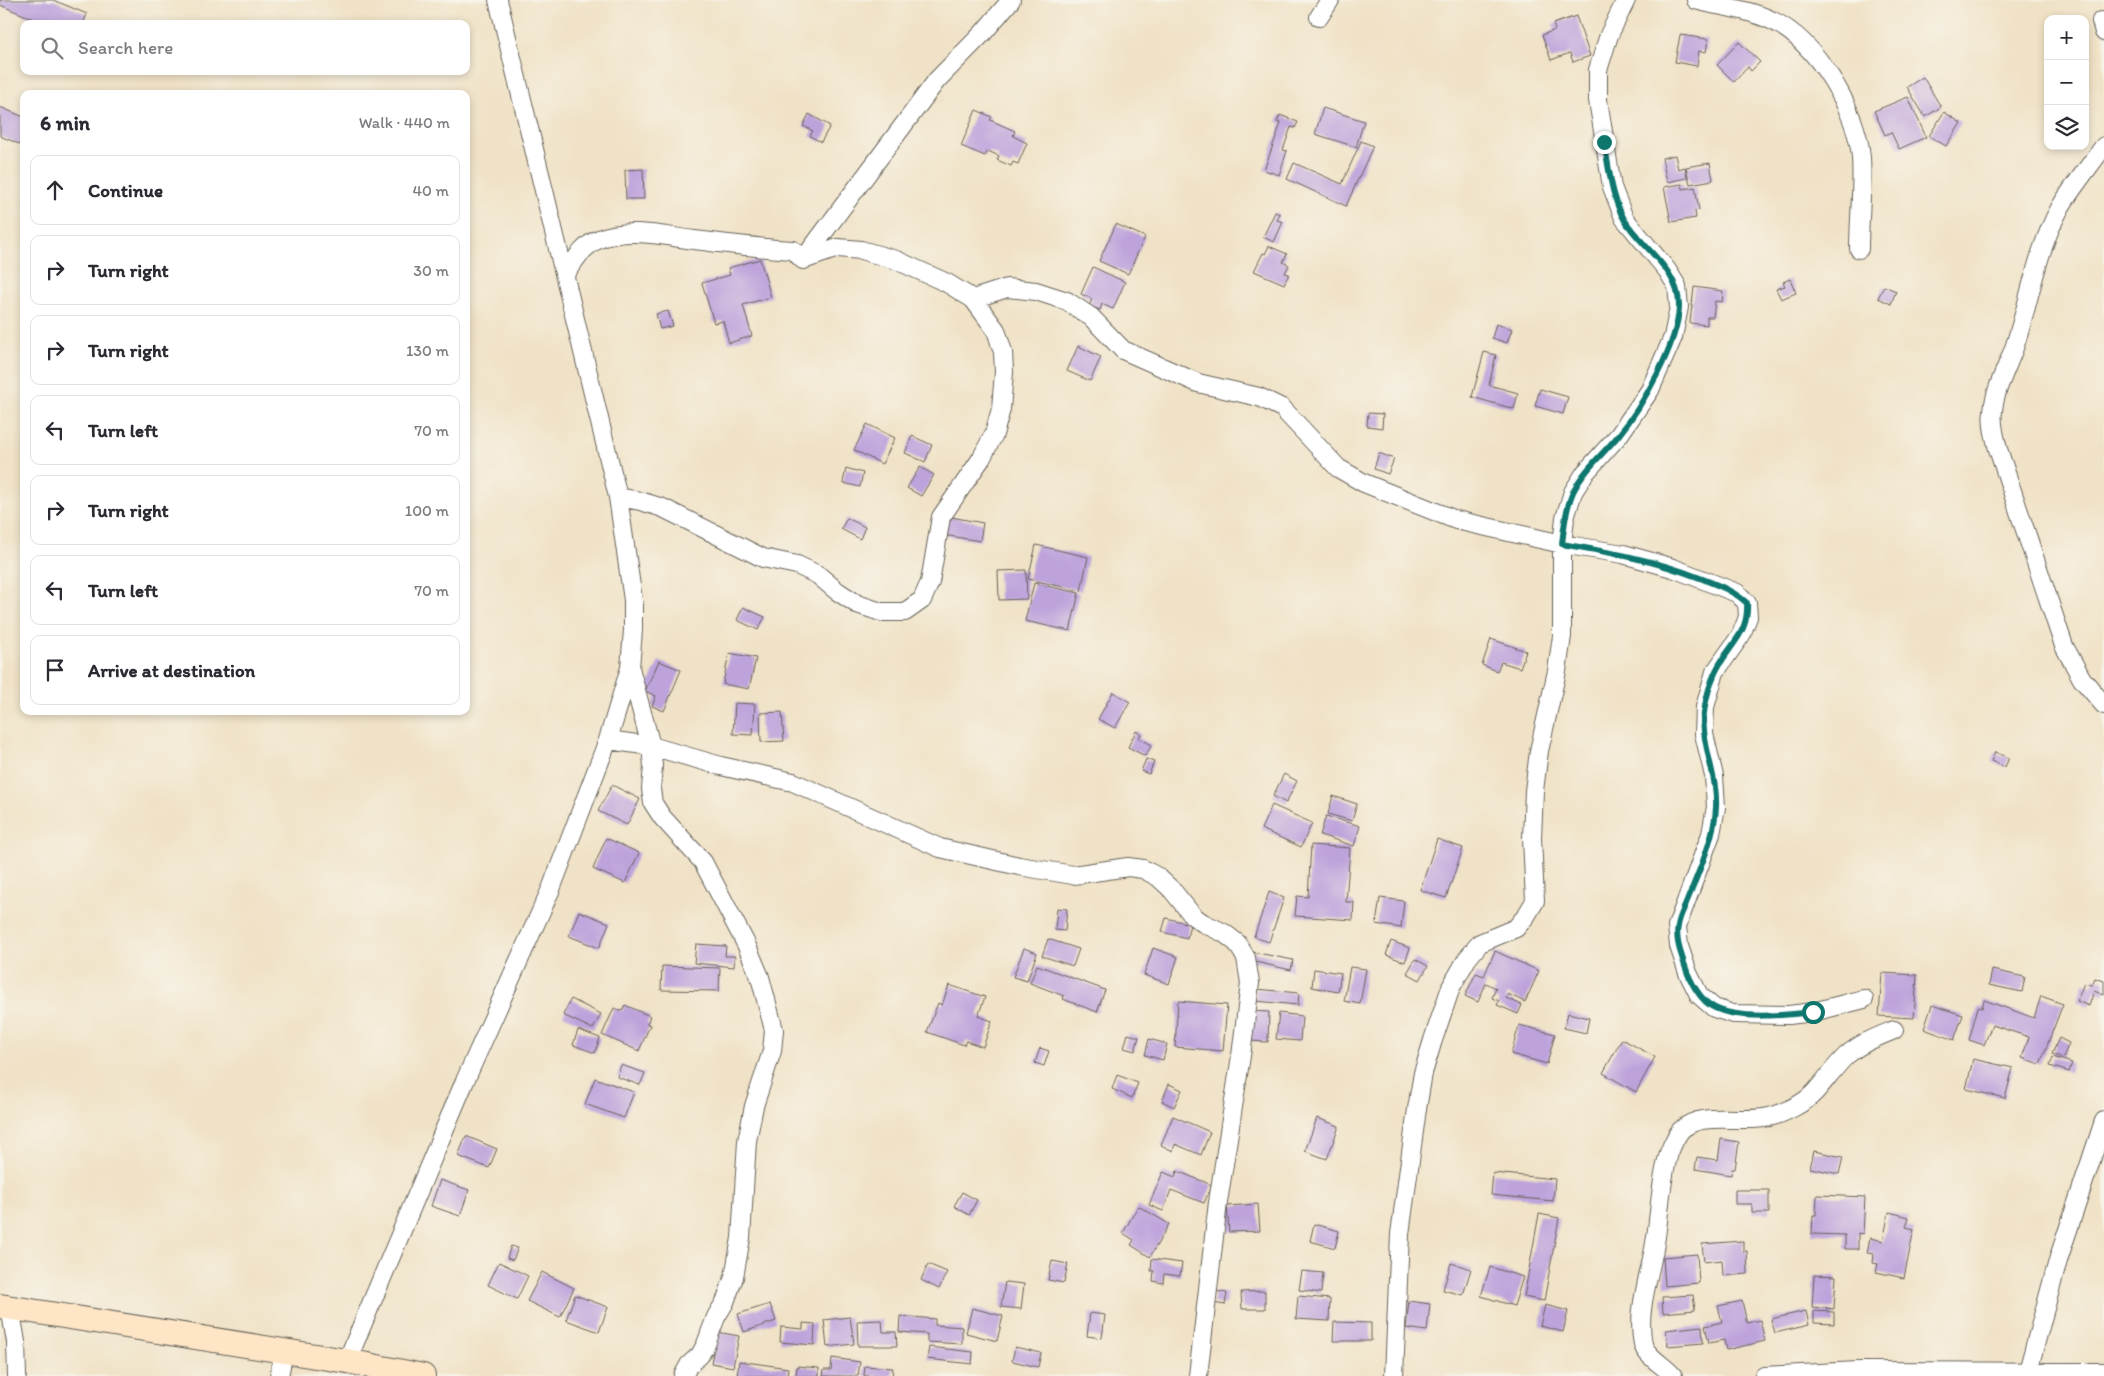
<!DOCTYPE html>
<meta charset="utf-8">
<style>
body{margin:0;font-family:Itim,sans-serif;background:#f7f7f7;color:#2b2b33}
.controls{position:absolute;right:15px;top:15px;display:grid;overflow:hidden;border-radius:10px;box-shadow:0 2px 8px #0003}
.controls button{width:45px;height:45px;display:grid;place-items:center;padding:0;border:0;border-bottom:1px solid #e1e1e2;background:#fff;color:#2b2b33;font:25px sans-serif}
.stop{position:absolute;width:15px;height:15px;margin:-11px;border:4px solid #0f766e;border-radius:50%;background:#fff}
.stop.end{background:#0f766e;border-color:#fff;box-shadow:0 1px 5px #0008}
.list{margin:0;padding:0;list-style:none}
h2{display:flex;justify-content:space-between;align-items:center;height:65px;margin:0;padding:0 20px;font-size:21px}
h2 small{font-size:16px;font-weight:400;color:#7c7c81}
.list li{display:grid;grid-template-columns:32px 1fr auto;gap:15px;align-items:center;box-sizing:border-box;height:70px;margin:0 10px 10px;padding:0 10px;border:1px solid #e1e1e2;border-radius:10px}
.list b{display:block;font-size:19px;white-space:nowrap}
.list em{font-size:16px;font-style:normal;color:#7c7c81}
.icon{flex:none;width:28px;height:28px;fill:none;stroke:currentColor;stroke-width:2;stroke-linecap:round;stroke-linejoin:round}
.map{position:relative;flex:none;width:2104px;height:1376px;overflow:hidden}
.search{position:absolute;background:#fff;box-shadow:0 2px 8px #0003;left:20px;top:20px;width:450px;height:55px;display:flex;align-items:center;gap:12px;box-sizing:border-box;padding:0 18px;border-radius:10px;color:#7c7c81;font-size:19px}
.panel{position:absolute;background:#fff;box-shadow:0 2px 8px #0003;left:20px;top:90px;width:450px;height:625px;border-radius:10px}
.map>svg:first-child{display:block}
.building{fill:#bda2db}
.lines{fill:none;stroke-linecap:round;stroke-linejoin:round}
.street-casing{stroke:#666158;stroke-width:20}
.secondary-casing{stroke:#666158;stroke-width:26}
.street{stroke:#fff;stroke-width:18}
.secondary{stroke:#fde5c5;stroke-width:24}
.route{stroke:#0f766e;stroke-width:6}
</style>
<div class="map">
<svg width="2104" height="1376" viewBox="0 0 2104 1376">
<rect width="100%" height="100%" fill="#f7f3e8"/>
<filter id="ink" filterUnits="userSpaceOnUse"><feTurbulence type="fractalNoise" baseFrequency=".02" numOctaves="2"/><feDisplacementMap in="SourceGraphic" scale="10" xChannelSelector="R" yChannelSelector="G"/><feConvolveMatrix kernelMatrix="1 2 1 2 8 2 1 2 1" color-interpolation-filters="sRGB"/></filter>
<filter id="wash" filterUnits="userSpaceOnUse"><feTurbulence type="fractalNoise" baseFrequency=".0096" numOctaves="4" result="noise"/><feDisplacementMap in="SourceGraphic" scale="20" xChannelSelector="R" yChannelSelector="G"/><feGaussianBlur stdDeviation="1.12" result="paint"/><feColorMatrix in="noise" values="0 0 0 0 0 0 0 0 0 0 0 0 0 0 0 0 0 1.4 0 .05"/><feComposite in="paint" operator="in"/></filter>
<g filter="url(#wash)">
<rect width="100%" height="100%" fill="#f0e2c6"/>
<g id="blocks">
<path class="building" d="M0 0H53L87 14 83 24H46L0 5Z
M1576 16 1590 56 1573 62 1570 53 1551 60 1542 35 1555 30 1553 24Z
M1680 35 1708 39 1706 52 1699 51 1697 66 1675 62Z
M1739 42 1760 62 1751 71 1748 67 1734 82 1717 65Z
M1923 77 1941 107 1925 117 1907 87Z
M1908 97 1926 137 1899 149 1891 132 1885 135 1874 111Z
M0 107 24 117V146L0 136Z
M1323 108 1364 121 1356 147 1315 134Z
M976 110 992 117 990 120 1015 131 1013 136 1027 143 1018 164 1013 162 1011 166 997 160 999 156 988 151 985 156 961 146Z
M1944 112 1961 123 1946 146 1929 136Z
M809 114 830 126 821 142 810 136 813 131 803 126Z
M1280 115 1298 122 1295 128 1291 127 1283 150 1287 151 1279 175 1264 170 1281 123 1277 122Z
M1361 141 1373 146 1346 206 1287 179 1294 163 1342 184Z
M1675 155 1678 169 1685 167 1687 178 1667 182 1662 158Z
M1710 163 1713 180 1690 184 1686 167Z
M643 169 644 199H626L625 170Z
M1682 184 1683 189 1695 187 1699 210 1695 211 1696 218 1671 222 1664 187Z
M1275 212 1280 214 1277 220 1283 222 1274 242 1263 237Z
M1116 224 1145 237 1128 274 1099 261Z
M1269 246 1287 254 1283 262 1289 265 1285 273 1289 274 1284 284 1254 271 1263 253 1265 254Z
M760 259 771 297 743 305 752 336 729 343 723 321 714 323 702 283 730 275 728 268Z
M1093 267 1125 282 1113 309 1102 304 1100 310 1089 306 1092 299 1081 294Z
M1790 279 1796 293 1781 299 1776 289 1785 286 1783 282Z
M1884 286 1896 291 1891 304 1878 298Z
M1694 287 1723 291 1722 302 1715 301 1713 317H1707V325L1690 323Z
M668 311 673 326 660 329 656 314Z
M1496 324 1512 329 1507 343 1492 338Z
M1078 346 1101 357 1090 381 1067 371Z
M1484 352 1496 355 1489 385 1518 393 1514 409 1472 397Z
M1540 389 1568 397 1563 414 1535 406Z
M1368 413 1383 414 1382 428 1367 426Z
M867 424 895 438 882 464 854 450Z
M912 436 932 445 925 462 905 453Z
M1379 453 1394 459 1388 474 1374 469Z
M920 467 934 475 921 496 907 488Z
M846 468 863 473 860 487 843 483Z
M946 516 983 523 980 541 943 535Z
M847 518 865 527 860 539 841 529Z
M1036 545 1088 557 1081 591 1028 579Z
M1026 570 1027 599 999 600 998 571Z
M1034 583 1079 593 1070 631 1025 621Z
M743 607 765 617 758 630 737 620Z
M1491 639 1526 651 1520 668 1501 662 1497 671 1482 665Z
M729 653 756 658 749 689 723 684Z
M659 661 681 670 664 711 652 706 656 696 645 691Z
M1113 692 1130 702 1115 728 1098 719Z
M735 703 755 704 753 735 733 734Z
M782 712 784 741 761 742 760 713Z
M1136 731 1141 734 1139 738 1152 745 1145 756 1128 747Z
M1995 752 2009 758 2005 767 1991 761Z
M1146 759 1154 762 1149 774 1141 771Z
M1284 774 1297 781 1286 803 1273 796Z
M612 785 640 799 627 825 598 811Z
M1333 796 1357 804 1352 821 1328 814Z
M1272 805 1312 823 1301 847 1261 829Z
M1326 816 1360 826 1354 846 1320 835Z
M606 838 639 853 625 883 593 869Z
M1437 839 1463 848 1446 898 1420 890Z
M1311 845 1350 848 1346 902H1354L1353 920 1295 916 1297 896 1308 897Z
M1269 892 1284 898 1269 942 1254 937Z
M1380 898 1404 901 1401 928 1376 924Z
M1057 908 1067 909 1065 931 1055 930Z
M579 911 609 923 599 948 569 936Z
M1166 918 1190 924 1187 938 1162 932Z
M1048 939 1079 949 1073 966 1042 956Z
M1391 941 1410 948 1405 962 1386 955Z
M696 944 726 946 725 956H735L734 967 694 963Z
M1024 948 1037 953 1027 981 1013 977Z
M1153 948 1178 957 1169 984 1144 975Z
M1495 951 1539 971 1525 1002 1508 994 1506 998 1522 1005 1518 1014 1497 1005 1499 1001 1492 998 1496 988 1486 983 1478 1002 1465 996 1476 973 1484 976Z
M1253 952 1293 960 1291 970 1251 961Z
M1415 959 1428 966 1420 980 1407 973Z
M1037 965 1105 990 1097 1012 1063 999 1064 996 1030 983Z
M662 966 720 968 719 991 661 990Z
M1350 967 1366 969 1360 1004 1344 1001Z
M1314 969 1341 973 1338 992 1312 987Z
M1992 970 2025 977 2022 992 1989 985Z
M1882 973 1917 975 1914 1018 1879 1016Z
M2095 978 2104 981V995L2094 991 2089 1006 2077 1001 2084 983 2092 985Z
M949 985 985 997 978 1016 992 1021 983 1047 966 1041 964 1045 927 1032 938 1003 942 1005Z
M1256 989 1299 993 1298 1005 1255 1001Z
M2041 996 2063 1004 2040 1064 2022 1058 2029 1037 1992 1025 1984 1045 1969 1040 1978 1007 1982 1008 1984 1000 2034 1018Z
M571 999 601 1014 593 1029 563 1015Z
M1178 1001 1227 1005 1223 1051 1175 1047Z
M625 1005 650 1016 647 1024 650 1025 639 1051 602 1035 614 1008 622 1011Z
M1932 1005 1963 1015 1954 1040 1924 1029Z
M1250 1011 1269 1012 1268 1042 1249 1041Z
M1279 1013 1302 1016 1300 1041 1276 1039Z
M1568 1013 1589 1018 1586 1033 1564 1028Z
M1519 1025 1555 1034 1547 1064 1511 1054Z
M578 1030 600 1038 595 1053 573 1045Z
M1128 1034 1139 1037 1135 1051 1124 1048Z
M2059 1038 2069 1043 2063 1058 2052 1054Z
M1149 1039 1167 1044 1163 1060 1145 1055Z
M1622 1039 1655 1057 1636 1092 1603 1073Z
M1040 1048 1049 1051 1044 1066 1035 1063Z
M2053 1057 2072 1063 2069 1072 2050 1066Z
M1973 1059 2013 1068 2005 1098 1966 1089Z
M621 1065 645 1073 640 1085 617 1077Z
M1117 1075 1138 1083 1132 1098 1112 1089Z
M595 1078 634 1092 624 1118 585 1104Z
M1169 1084 1182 1090 1174 1107 1162 1101Z
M1173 1116 1210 1132 1201 1155 1175 1144 1173 1151 1161 1145Z
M1317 1118 1339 1126 1327 1159 1305 1151Z
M466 1136 497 1149 489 1168 458 1156Z
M1721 1139 1739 1142 1735 1169H1732L1731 1175 1695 1169 1697 1157 1718 1160Z
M1814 1151 1843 1157 1839 1174 1810 1168Z
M1177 1171 1212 1185 1204 1203 1171 1190 1163 1211 1149 1205 1163 1172 1175 1177Z
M1493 1173 1555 1179 1553 1201 1491 1195Z
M440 1180 469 1190 460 1216 431 1206Z
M1735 1190H1769V1213H1752V1204H1735Z
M962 1192 977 1200 969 1215 954 1206Z
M1817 1195 1865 1197 1863 1234 1858 1233V1249H1845V1235L1812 1234 1813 1215H1816Z
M1258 1204 1260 1231 1229 1232 1227 1206Z
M1138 1206 1169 1224 1150 1257 1131 1245 1134 1240 1123 1233Z
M1889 1212 1909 1217 1906 1227 1914 1229 1904 1278 1876 1272 1878 1264 1873 1263 1874 1254 1867 1253 1870 1238 1883 1241Z
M1539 1214 1559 1218 1544 1301 1524 1297Z
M1314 1224 1339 1231 1335 1248 1310 1241Z
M1743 1241V1251H1747L1748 1274 1723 1276 1722 1260 1704 1262 1702 1244Z
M511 1246 518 1248 513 1260 507 1258Z
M1697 1254 1699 1283 1665 1286 1663 1257Z
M1152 1259 1182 1263 1180 1276 1164 1274 1163 1283 1153 1281 1154 1271H1151Z
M1052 1261 1068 1264 1064 1283 1048 1280Z
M499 1262 528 1276 517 1299 488 1285Z
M1451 1263 1471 1269 1463 1295 1443 1290Z
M928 1264 947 1272 939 1289 921 1280Z
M1490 1267 1523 1277 1514 1306 1481 1296Z
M1302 1271 1323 1273 1321 1293 1299 1290Z
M542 1272 574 1288 560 1317 527 1301Z
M1814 1275 1836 1276 1834 1309 1812 1307Z
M1005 1282 1024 1284 1021 1309 1001 1307Z
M1215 1291 1227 1293 1225 1305 1213 1303Z
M1265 1291V1309H1242L1241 1292Z
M575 1295 608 1307 599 1332 566 1320Z
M1693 1295 1695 1310 1663 1313 1662 1297Z
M1298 1296 1330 1299 1329 1321 1296 1319Z
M1409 1301 1430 1304 1427 1331 1406 1328Z
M1742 1301 1747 1323 1760 1320 1765 1341 1726 1350 1724 1340 1709 1343 1705 1326 1722 1322 1718 1306Z
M770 1304 776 1321 744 1332 738 1314Z
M1545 1305 1568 1311 1563 1332 1540 1326Z
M972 1308 1003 1316 997 1341 966 1333Z
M1806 1311 1809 1325 1775 1333 1771 1319Z
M1814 1311 1834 1312V1324L1814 1323Z
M1090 1313 1105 1315 1102 1338 1087 1336Z
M900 1316 935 1319V1325L962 1327V1344L927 1342V1334L899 1332Z
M850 1317 854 1344 827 1347 824 1320Z
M882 1320 883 1332H896L897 1346H858L857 1321Z
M1334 1322 1371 1323V1341H1333Z
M803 1323 815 1324 814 1345 780 1342 781 1327 803 1329Z
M1702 1326 1703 1343 1668 1346 1666 1330Z
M717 1332 739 1336 733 1367 711 1363Z
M929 1347 973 1352 972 1364 927 1359Z
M1015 1347 1041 1353 1038 1367 1012 1361Z
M832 1358 860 1362 858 1376H823L824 1370H831Z
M739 1361 788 1368 787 1376H737Z
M797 1366 819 1368V1376H796Z
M865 1366 893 1368 892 1376H864Z"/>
</g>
</g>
<g filter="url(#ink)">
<use href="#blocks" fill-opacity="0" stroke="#666158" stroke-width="1"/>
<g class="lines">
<defs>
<path id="street" d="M1696 0C1721 7 1749 9 1773 21 1816 41 1857 110 1861 157 1863 187 1859 219 1859 249
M1319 17 1330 0
M2101 21 2104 32
M2104 146C2090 166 2072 187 2060 208 2037 250 2030 298 2016 342 2009 365 1995 387 1993 411 1991 424 1995 437 1998 449L2064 646 2082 679 2104 705
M803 260 937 80 983 33 1011 0
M565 274C575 260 583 246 599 239 628 227 663 236 694 240 727 244 760 248 793 250L803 260 838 248 861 250 896 260 947 283 973 299 996 330 1003 352 1004 372 1001 409 994 434 981 459 941 517 930 582 922 600 905 612H881L857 604 837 591 818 575 797 565 763 558 663 508 640 501 618 497
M973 299 1007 288 1036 291 1067 301 1091 317 1123 350 1198 383 1259 397 1282 408 1338 468 1364 483 1456 520 1562 544 1623 554 1673 568 1737 593 1747 603 1748 617 1741 635 1715 672 1705 707 1704 734 1714 776 1716 807 1711 834 1677 926 1679 946 1688 973 1699 995 1714 1008 1733 1014 1789 1015 1813 1012 1864 999
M630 668 651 746 653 766 651 789 653 803 662 817 703 862 746 944 760 977 774 1030 772 1051 754 1106 747 1141 741 1238 734 1277 725 1302 716 1317 706 1344 700 1355 689 1365 683 1376
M608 740 651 746 721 766 793 782 940 848 1019 866 1073 875 1128 867 1143 869 1158 877 1172 890 1193 916 1203 923 1224 933 1237 943 1246 958 1250 983 1241 1056 1218 1202 1198 1376
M10 1307 16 1342 17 1376
M347 1361 464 1083 551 889 608 740 630 668 633 630V600L618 497 498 0
M2028 1371 2059 1257 2104 1121
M279 1376 284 1351
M1394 1376 1400 1234 1417 1109 1423 1073 1433 1040 1451 987 1467 959 1480 943 1516 928 1526 916 1535 901 1532 838 1534 791 1539 751 1557 671 1562 636V544L1565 518 1573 492 1585 473 1619 435 1650 390 1673 337 1679 307 1677 286 1667 270 1624 218 1612 187 1598 100V70L1609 35 1626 0
M1673 1376C1665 1366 1645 1356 1643 1344 1636 1311 1650 1275 1655 1243 1660 1214 1660 1182 1669 1153 1672 1145 1676 1136 1681 1130 1701 1110 1743 1124 1769 1117 1783 1114 1805 1103 1815 1092 1826 1080 1835 1066 1847 1055 1861 1043 1877 1037 1894 1030
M1764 1376 1858 1371 2104 1372"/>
<path id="secondary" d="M0 1306 347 1361 423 1376"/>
</defs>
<use href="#street" class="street-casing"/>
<use href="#secondary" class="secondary-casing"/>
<use href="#street" class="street"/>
<use href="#secondary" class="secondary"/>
</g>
</g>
<g class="lines" filter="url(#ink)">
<path class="route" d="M1604 142C1609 167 1611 196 1624 219 1641 248 1680 269 1679 307 1678 344 1642 407 1618 436 1603 454 1583 471 1573 492 1566 508 1564 527 1562 544 1609 552 1654 560 1700 578 1717 585 1733 590 1747 603 1749 636 1727 646 1715 673 1711 682 1707 695 1705 706 1698 740 1718 773 1716 807 1715 837 1698 873 1687 901 1684 909 1679 917 1678 926 1675 939 1681 954 1685 966 1690 981 1700 1001 1715 1008 1740 1020 1786 1015 1813 1012"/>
</g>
</svg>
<div class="controls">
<button>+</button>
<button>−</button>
<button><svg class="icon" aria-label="layers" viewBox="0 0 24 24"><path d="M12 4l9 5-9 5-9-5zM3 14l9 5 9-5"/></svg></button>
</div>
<div class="stop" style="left:1813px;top:1012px"></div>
<div class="stop end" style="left:1604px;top:142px"></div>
<div class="search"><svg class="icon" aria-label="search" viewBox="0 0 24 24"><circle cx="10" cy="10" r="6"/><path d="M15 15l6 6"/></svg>Search here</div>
<section class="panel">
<h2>6 min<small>Walk · 440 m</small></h2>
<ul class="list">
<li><svg class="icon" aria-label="ahead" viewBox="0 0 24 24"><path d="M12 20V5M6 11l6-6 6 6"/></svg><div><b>Continue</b></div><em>40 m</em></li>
<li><svg class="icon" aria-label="right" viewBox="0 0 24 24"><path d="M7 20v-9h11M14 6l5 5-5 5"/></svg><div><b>Turn right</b></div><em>30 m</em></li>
<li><svg class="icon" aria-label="right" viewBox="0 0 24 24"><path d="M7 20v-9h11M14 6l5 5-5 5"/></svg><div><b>Turn right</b></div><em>130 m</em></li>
<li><svg class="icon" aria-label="left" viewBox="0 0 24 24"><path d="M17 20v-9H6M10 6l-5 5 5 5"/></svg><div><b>Turn left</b></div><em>70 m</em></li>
<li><svg class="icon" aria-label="right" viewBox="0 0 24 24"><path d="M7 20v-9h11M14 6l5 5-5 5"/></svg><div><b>Turn right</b></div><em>100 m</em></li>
<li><svg class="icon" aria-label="left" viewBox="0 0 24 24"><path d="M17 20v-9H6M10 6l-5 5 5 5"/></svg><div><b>Turn left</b></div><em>70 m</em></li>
<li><svg class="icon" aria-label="arrive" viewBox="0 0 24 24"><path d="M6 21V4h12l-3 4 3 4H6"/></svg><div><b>Arrive at destination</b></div></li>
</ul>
</section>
</div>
